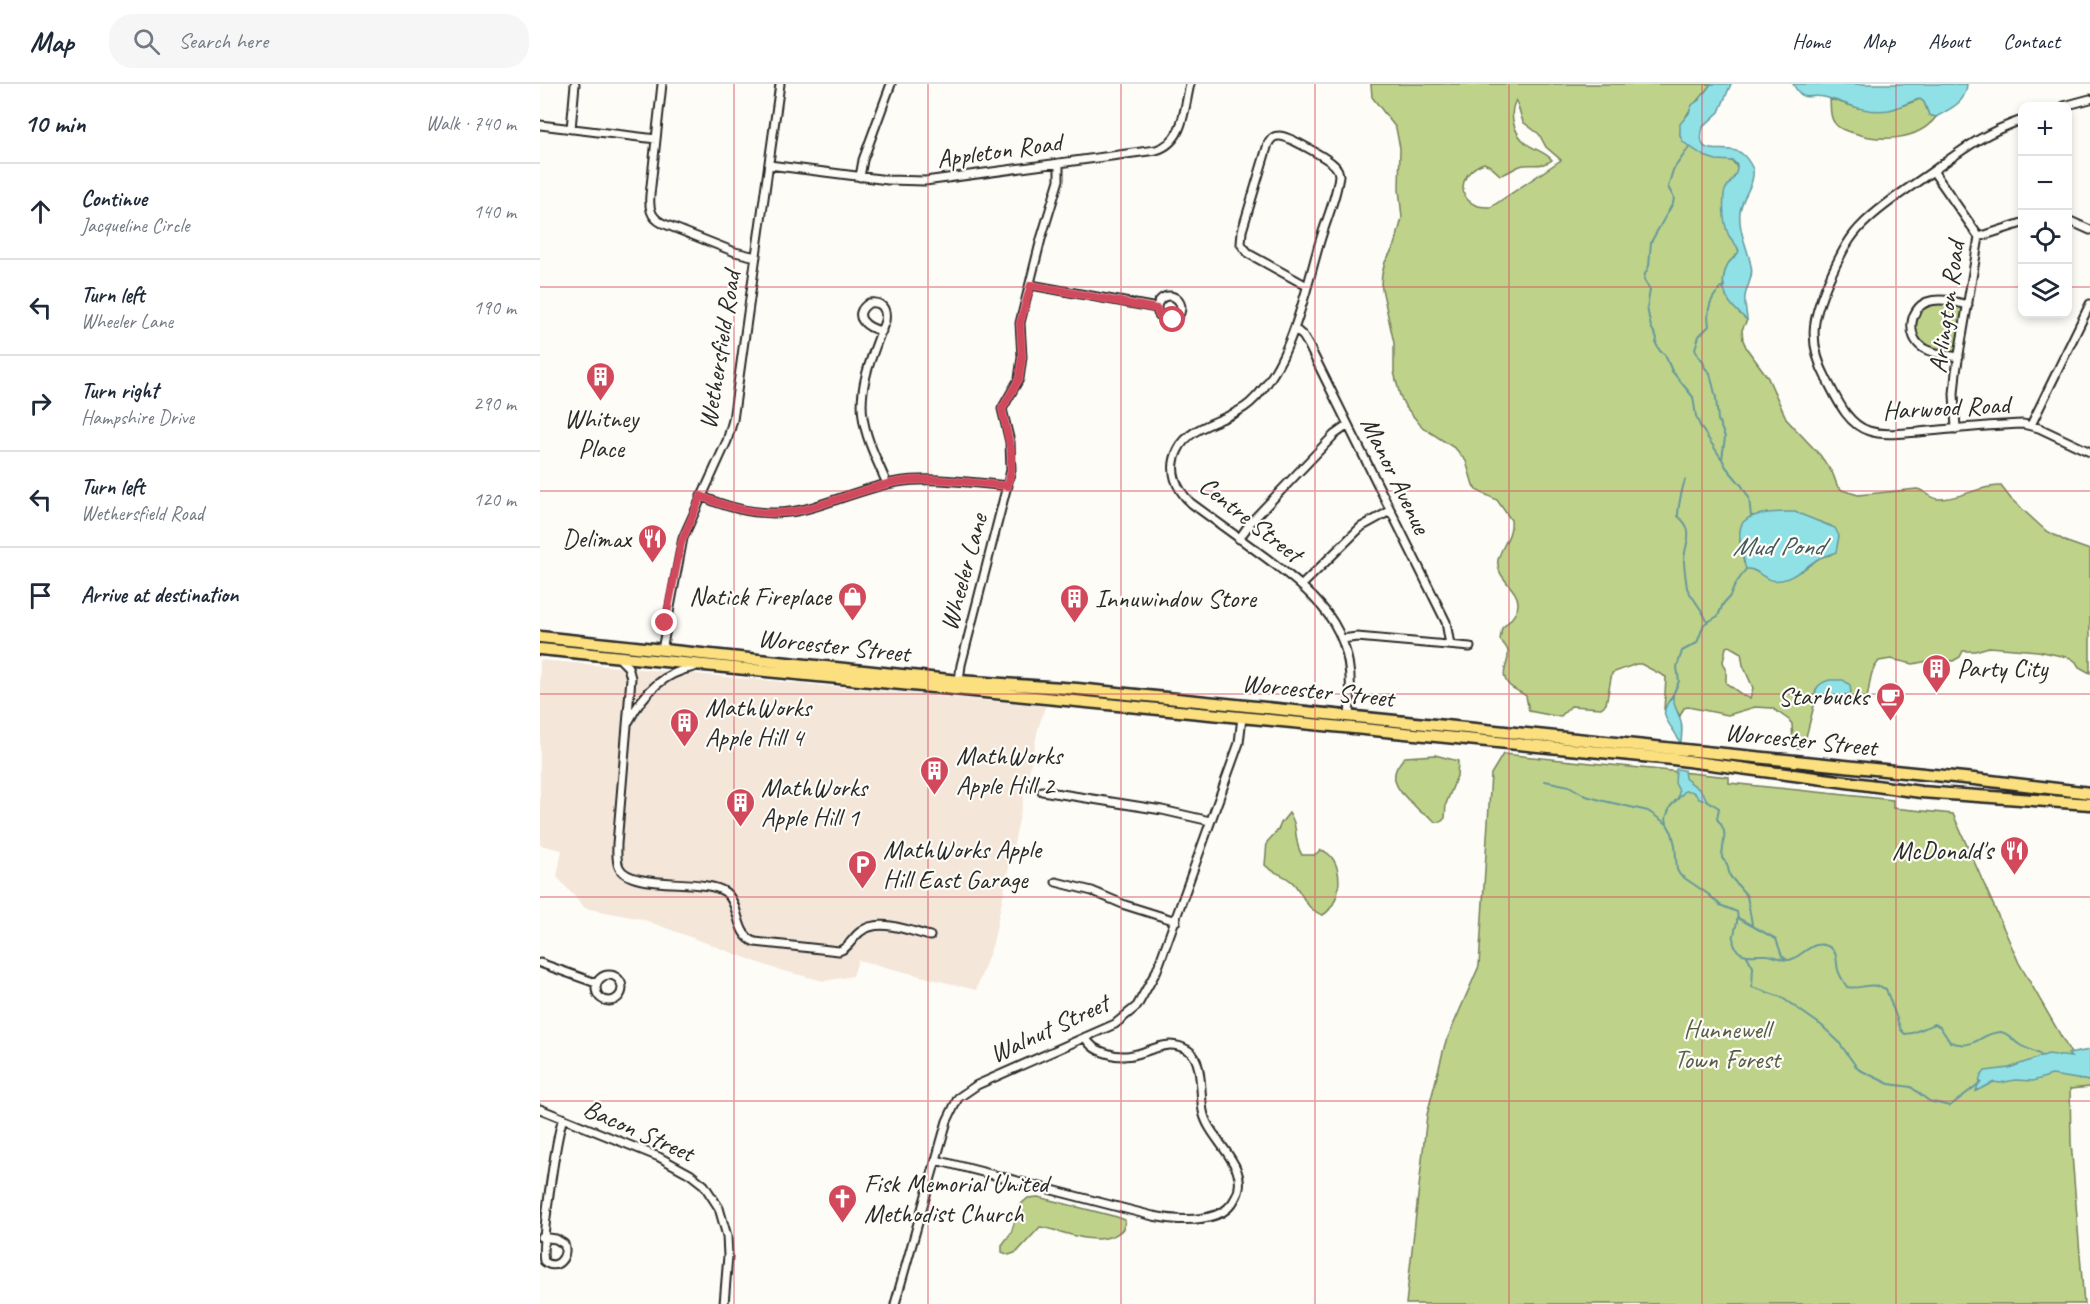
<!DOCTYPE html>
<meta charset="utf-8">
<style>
body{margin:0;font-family:Caveat,sans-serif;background:#f6f6f7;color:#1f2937}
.controls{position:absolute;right:18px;top:18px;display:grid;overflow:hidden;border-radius:12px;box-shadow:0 3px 9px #0003}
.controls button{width:54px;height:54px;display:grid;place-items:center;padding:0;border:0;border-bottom:2px solid #e0e1e3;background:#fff;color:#1f2937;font:30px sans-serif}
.stop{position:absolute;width:18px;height:18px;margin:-14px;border:4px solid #d1495b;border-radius:50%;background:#fff}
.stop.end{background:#d1495b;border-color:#fff;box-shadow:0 2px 6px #0008}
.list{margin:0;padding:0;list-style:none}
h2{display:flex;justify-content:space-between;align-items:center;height:78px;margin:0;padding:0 24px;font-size:26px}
h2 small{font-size:20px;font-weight:400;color:#747a83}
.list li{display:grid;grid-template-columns:39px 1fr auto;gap:18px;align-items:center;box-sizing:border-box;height:96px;padding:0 24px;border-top:2px solid #e0e1e3}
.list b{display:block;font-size:22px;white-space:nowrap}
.list p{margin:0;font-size:20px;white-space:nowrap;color:#747a83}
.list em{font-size:20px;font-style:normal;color:#747a83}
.icon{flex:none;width:33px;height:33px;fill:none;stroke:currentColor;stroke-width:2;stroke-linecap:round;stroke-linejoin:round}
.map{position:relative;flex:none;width:1550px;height:1220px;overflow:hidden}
header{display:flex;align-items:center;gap:36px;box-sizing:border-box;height:84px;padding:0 30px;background:#fff;border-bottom:2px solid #e0e1e3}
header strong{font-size:28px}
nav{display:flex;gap:33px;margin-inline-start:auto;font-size:21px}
.search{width:420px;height:54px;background:#f6f6f7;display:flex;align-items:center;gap:15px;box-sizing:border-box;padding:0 21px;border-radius:24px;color:#747a83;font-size:22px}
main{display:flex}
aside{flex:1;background:#fff}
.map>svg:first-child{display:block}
.built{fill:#f4e6d8}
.green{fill:#bed389;stroke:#747f5a;stroke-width:1.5;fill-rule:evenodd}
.water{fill:#8fe1e6;stroke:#67989b;stroke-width:1.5}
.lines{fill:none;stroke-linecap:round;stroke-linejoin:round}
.stream{stroke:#67989b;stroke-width:2}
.minor-casing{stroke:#2b2b2b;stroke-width:11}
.highway-casing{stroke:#2b2b2b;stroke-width:15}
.minor{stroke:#fdfcf7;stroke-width:7}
.highway{stroke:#fce080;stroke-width:10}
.route{stroke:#d1495b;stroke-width:8}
.grid{fill:none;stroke:#d1495b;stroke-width:1.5;stroke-opacity:0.55}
.labels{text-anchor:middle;stroke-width:4.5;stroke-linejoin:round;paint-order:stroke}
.street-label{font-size:26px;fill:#2b2b2b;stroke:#fdfcf7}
.poi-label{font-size:26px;fill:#2b2b2b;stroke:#fdfcf7;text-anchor:start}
.park-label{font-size:26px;fill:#575d47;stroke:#fdfcf7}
.water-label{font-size:27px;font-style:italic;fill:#44585a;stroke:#fdfcf7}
</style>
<header>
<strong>Map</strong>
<div class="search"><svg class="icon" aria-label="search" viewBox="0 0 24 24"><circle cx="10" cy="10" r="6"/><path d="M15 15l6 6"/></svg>Search here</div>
<nav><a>Home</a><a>Map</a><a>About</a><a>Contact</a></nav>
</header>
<main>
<aside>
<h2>10 min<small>Walk · 740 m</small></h2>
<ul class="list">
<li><svg class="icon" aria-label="ahead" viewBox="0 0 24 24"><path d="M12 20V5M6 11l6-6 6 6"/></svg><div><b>Continue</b><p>Jacqueline Circle</p></div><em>140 m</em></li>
<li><svg class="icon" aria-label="left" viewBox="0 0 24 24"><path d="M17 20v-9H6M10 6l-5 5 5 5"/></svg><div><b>Turn left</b><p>Wheeler Lane</p></div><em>190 m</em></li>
<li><svg class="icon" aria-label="right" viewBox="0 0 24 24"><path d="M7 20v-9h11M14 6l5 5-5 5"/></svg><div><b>Turn right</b><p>Hampshire Drive</p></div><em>290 m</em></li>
<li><svg class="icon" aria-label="left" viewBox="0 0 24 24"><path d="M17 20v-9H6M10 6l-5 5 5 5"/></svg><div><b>Turn left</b><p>Wethersfield Road</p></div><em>120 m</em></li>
<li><svg class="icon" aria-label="arrive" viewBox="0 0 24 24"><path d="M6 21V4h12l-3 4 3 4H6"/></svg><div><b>Arrive at destination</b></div></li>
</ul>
</aside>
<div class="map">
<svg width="1550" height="1220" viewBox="0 0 1550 1220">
<rect width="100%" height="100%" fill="#fdfcf7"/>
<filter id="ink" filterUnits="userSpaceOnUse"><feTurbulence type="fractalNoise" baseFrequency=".0167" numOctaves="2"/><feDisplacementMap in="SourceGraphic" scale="12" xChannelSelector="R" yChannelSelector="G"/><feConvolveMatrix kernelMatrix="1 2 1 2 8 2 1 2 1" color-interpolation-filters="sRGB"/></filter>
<g filter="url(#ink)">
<path class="built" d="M0 576 505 622 498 645 453 859 436 906 318 876 313 892 284 897 236 885 102 835 45 824 17 793 22 766 0 761Z"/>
<path class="green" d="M831 0H1171C1159 16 1141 31 1140 52L1193 78C1201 86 1195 90 1191 99 1188 108 1189 139 1189 151L1197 161 1199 168C1196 173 1189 176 1187 182 1177 207 1189 221 1207 236L1202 246 1203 256 1207 265 1227 292 1247 336 1280 371 1293 390 1297 401 1302 406 1318 411 1377 405C1385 406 1390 415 1399 415 1421 415 1440 401 1461 402L1471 415 1505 446 1527 458 1550 466V589L1539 583 1536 578 1531 574 1498 567 1449 563 1435 567H1423L1420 573 1413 577 1398 575 1373 580 1351 575 1339 577C1328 589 1331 602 1326 617L1323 619 1300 616 1307 611H1275L1276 614 1265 657 1260 664H1256L1253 661 1252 640 1249 636 1232 624 1215 623 1188 631 1148 623 1144 624 1140 632 1134 623 1132 612 1124 626 1126 593 1101 580H1096L1072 589 1066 620 1061 624 1031 622 1020 633 989 627 986 612C981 608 974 606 969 601 958 589 970 580 968 568 968 564 963 559 960 556L962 544C1002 510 954 502 958 476 961 462 973 452 971 436L957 416 936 406 933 401 926 377 916 365 882 343 865 322 860 312 854 288V259L841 200 842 190 845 178 855 161 862 134 859 105 860 64 856 44 832 13ZM976 16 983 38 999 50 1006 63 1021 76 951 123C915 125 915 89 944 79L950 82 960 91C969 90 975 82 984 81 994 80 1004 83 1012 76 1006 68 995 66 987 60 974 50 968 30 976 16ZM1255 429 1291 442 1290 471 1281 473 1261 487 1217 488 1204 479 1200 458 1202 441 1211 432ZM1189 562 1201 569 1203 581 1213 604 1210 614 1204 612 1186 599V585L1183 578 1186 563Z
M1290 15 1318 24 1362 22 1380 15 1384 18 1389 31 1396 33C1378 57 1340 58 1314 49 1307 47 1298 45 1294 38 1289 31 1291 23 1290 15Z
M1387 218 1428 221 1419 273 1385 265 1372 247 1377 225Z
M963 670 1189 693V699L1353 716V724L1413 730 1479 879 1533 973 1541 995 1550 997V1003L1530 1005 1531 1058 1544 1220H866L887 1031 905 960 939 882 951 690Z
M895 671 918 677 917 692 906 720 905 734 901 738H895C891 733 889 732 884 730 880 728 876 723 873 720 856 706 846 691 865 673Z
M749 729C759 741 753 758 762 771H774L781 766C805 773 804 818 783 831 766 826 764 812 754 800 746 790 733 790 725 781L727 758 738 746 741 739Z
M498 1113 577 1133 585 1136C585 1144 582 1147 575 1151 550 1162 526 1147 500 1143L477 1168 469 1171 462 1168V1161L471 1149 480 1121 488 1114Z"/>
<path class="water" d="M1171 0H1191L1179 28 1163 43C1154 78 1185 59 1201 69 1207 73 1210 79 1213 85 1215 102 1202 111 1200 128 1198 147 1208 164 1211 182 1214 193 1206 203 1205 213 1204 221 1207 229 1207 236 1189 221 1177 207 1187 182 1189 176 1196 174 1199 167 1197 160 1193 158 1189 152 1183 140 1183 123 1184 110 1186 98 1198 95 1197 81L1193 77 1176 76 1164 72 1143 58 1140 52V40L1149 29 1152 21 1159 16Z
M1253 0H1427C1426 19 1411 24 1396 33L1389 31 1384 18 1380 15C1369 17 1360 24 1349 26 1322 30 1307 18 1284 13 1267 9 1265 21 1253 0Z
M1255 428 1295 444 1299 452 1296 468C1290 471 1283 472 1278 475 1265 483 1248 500 1231 496 1221 493 1216 484 1206 485 1204 480 1204 476 1203 471 1201 461 1198 451 1201 442 1206 427 1242 428 1255 428Z
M1290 596H1303L1310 601 1311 609 1303 612 1300 616 1276 614C1273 604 1281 598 1290 596Z
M1133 612C1133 620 1136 624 1139 632 1143 639 1142 649 1141 658L1139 657C1132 638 1114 633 1133 612Z
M1136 685 1144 686 1145 694C1152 701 1164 706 1167 717L1159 715C1155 709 1153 706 1145 707L1138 715 1139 707 1135 699Z
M1550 966V997L1512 991 1493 997 1475 996 1460 999 1454 998 1436 1007 1441 992 1445 987 1469 984 1508 970 1531 973 1528 970Z"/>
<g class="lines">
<path class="stream" d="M1150 62 1133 86 1128 103 1134 114 1133 119 1111 158 1109 182 1105 190 1104 196 1110 206 1107 224 1111 243 1117 254 1116 260 1120 267 1125 271 1132 287 1153 313 1156 332 1160 342 1181 374
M1184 201C1171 213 1166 223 1169 242L1159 252 1155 265 1158 272 1163 277 1165 284 1170 289 1176 314 1178 336 1185 353 1182 375 1186 383 1202 402 1209 414 1211 432
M1145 396C1142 405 1138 423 1138 432 1156 447 1145 458 1144 476 1144 484 1146 496 1147 504 1148 508 1164 528 1167 537
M1132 613 1139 597 1137 583 1142 567 1157 559 1164 540 1178 532 1183 520 1190 512 1195 501 1206 485
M1005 697 1029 702 1046 712 1064 717 1108 727 1127 740
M1138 714 1130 723 1126 734 1127 740 1132 749 1135 761 1137 786 1140 791 1168 810 1180 821 1197 828C1200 839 1191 850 1194 860 1199 876 1215 870 1227 871 1235 871 1241 877 1249 876 1262 874 1273 852 1291 864 1298 869 1296 879 1298 886 1300 892 1303 897 1307 903 1321 906 1329 897 1346 905L1361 946 1365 950 1372 949 1395 940 1400 943 1410 958C1437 967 1440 948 1461 948 1469 949 1473 957 1480 961 1487 965 1495 967 1502 972
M1166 716 1179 724 1177 735C1190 750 1182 757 1182 774L1187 780 1190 792 1207 812 1212 840
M1198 834 1236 855 1242 872 1247 876
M1207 872 1213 883 1212 903 1241 913 1281 941 1298 957 1318 985 1349 1000 1371 1003 1389 1017 1410 1022 1441 998"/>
<defs>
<path id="minor" d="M122 0 110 111C109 123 110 133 122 139L195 168 216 173
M1524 22 1550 15
M1482 36C1444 49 1425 64 1393 87 1369 104 1344 119 1324 139 1309 153 1301 170 1292 189 1274 228 1265 255 1287 296 1297 315 1307 340 1329 347 1345 352 1362 349 1379 348 1413 345 1448 341 1483 340L1499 344 1550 368
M0 41 116 55
M31 45 35 0
M229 81 348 96 385 97 616 66C644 58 644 25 650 0
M1393 87 1439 153 1416 288 1414 310 1416 345
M320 93 323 76 351 0
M1528 136 1550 146
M1439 153 1482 139
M491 201 617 224
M767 202 709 170 701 160 702 147 728 60C731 55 733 52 739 52 747 51 789 75 795 82 798 86 798 86 799 91 797 113 786 136 780 157 765 208 751 282 710 319 689 338 651 339 638 366 628 386 636 405 651 419 676 437 700 455 725 473 787 519 818 550 809 632
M617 224a12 12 0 1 1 24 0a12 12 0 1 1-24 0Z
M755 245 763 252 769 262 906 538 910 561
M342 247C327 244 310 232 329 219 342 217 347 225 345 237 334 267 318 301 323 333 326 356 338 378 347 400
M1419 273C1407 271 1393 270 1383 264 1366 253 1369 225 1387 218 1400 213 1416 218 1428 221
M1491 341 1550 220
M161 412C197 428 235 435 273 423 301 415 328 403 357 398 393 392 432 399 468 402
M699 455 711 438 794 351 808 341
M762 501 821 443 850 427
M802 555 817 553 930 563
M122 566 143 454 187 357 193 336 240 0
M78 573 88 583 91 594 77 760C77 767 76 776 79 783 90 807 165 793 185 808 201 820 194 850 215 858L299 867C309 864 312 854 320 848 339 833 369 847 390 852
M419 597 421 581 471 386 470 358 462 325 479 295 482 273 480 239 501 155 519 96V79
M89 637C103 609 123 589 154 583
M502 707 622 726 670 737
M516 798 552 807 585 821 636 837
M0 879 56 899
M56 904a13 13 0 1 1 26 0a13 13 0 1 1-26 0Z
M0 1025 119 1073 150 1090 164 1101 179 1124 187 1152 188 1172 184 1220
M396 1076 613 1132C633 1136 656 1138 676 1131 685 1128 692 1121 696 1113 712 1082 668 1056 663 1027 660 1012 663 975 649 967 619 948 602 982 566 969 556 966 550 962 545 953
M1 1153 16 1155 24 1160C29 1173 16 1188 4 1177 0 1163 16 1054 23 1034
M355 1220 407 1037 418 1014 437 1001 575 940 597 922 617 886 699 659 702 633"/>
<path id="highway" d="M0 553 419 597 537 605 1434 695 1550 709
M0 565 1133 675 1381 708 1550 720"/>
</defs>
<use href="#minor" class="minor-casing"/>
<use href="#highway" class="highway-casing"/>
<use href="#minor" class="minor"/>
<use href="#highway" class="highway"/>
</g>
</g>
<g class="lines" filter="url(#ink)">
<path class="route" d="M125 539 141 459 161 412C197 428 235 435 273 423 301 415 328 403 357 398 393 392 431 399 468 402L471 386V366L462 325 479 295 482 273 480 239 491 201 617 225 618 230 624 235 633 236"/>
</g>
<path class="grid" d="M194 0V1220M388 0V1220M581 0V1220M775 0V1220M969 0V1220M1162 0V1220M1356 0V1220M0 203H1482M1528 203H1550M0 407H1550M0 610H1550M0 813H1550M0 1017H1550"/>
<defs>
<symbol id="building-pin" viewBox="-11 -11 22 30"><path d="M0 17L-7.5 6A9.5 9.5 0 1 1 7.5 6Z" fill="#d1495b" stroke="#fdfcf7"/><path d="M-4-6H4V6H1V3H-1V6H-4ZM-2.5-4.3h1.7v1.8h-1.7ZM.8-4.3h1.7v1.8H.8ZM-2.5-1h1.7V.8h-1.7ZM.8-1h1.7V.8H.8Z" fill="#fff"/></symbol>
<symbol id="restaurant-pin" viewBox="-11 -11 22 30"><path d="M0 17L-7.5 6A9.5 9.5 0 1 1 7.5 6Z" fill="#d1495b" stroke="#fdfcf7"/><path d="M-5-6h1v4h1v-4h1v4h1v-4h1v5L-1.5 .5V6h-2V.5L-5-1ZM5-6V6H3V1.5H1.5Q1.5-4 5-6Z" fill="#fff"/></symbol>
<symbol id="shop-pin" viewBox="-11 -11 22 30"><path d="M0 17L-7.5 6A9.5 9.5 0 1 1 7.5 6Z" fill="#d1495b" stroke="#fdfcf7"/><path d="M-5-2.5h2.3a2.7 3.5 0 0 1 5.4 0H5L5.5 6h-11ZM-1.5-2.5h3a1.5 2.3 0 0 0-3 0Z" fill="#fff"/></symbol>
<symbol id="cafe-pin" viewBox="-11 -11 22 30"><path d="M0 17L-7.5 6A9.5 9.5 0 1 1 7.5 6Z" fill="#d1495b" stroke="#fdfcf7"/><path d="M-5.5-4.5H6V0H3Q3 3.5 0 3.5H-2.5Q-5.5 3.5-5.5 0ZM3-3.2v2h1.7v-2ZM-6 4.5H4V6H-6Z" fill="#fff"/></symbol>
<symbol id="parking-pin" viewBox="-11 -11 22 30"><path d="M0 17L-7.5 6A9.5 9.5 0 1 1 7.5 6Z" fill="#d1495b" stroke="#fdfcf7"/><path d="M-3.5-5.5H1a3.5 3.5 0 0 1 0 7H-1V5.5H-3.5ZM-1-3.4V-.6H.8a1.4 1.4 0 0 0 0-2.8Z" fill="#fff"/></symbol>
<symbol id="church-pin" viewBox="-11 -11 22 30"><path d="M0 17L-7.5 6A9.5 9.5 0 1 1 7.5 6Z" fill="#d1495b" stroke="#fdfcf7"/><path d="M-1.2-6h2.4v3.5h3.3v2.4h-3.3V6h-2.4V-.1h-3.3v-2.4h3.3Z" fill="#fff"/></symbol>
</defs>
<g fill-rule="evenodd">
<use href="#building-pin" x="44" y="276" width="33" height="45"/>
<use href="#restaurant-pin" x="96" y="438" width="33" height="45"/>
<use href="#shop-pin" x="296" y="496" width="33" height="45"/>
<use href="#building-pin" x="518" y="498" width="33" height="45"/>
<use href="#building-pin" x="1380" y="568" width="33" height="45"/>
<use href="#cafe-pin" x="1334" y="596" width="33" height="45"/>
<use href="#building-pin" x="128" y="622" width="33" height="45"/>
<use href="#building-pin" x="378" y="670" width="33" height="45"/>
<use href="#building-pin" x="184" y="702" width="33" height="45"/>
<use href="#restaurant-pin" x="1458" y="750" width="33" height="45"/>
<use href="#parking-pin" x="306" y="764" width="33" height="45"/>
<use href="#church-pin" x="286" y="1098" width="33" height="45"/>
</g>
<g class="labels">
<g class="street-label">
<text transform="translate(459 66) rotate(-8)" y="9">Appleton Road</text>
<text transform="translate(1406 223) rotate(-82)" y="9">Arlington Road</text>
<text transform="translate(179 266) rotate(-81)" y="9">Wethersfield Road</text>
<text transform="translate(1406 323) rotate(-3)" y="9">Harwood Road</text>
<text transform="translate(856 391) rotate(64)" y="9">Manor Avenue</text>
<text transform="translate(711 435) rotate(38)" y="9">Centre Street</text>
<text transform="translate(423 488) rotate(-75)" y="9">Wheeler Lane</text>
<text transform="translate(294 561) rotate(6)" y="9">Worcester Street</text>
<text transform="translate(778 606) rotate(6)" y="9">Worcester Street</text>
<text transform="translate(1261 655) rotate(6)" y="9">Worcester Street</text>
<text transform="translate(509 944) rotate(-25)" y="9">Walnut Street</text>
<text transform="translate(99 1046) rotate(24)" y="9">Bacon Street</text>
</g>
<g class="poi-label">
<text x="61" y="343" text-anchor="middle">Whitney<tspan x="61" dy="30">Place</tspan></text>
<text x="91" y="463" text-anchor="end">Delimax</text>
<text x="291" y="521" text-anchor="end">Natick Fireplace</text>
<text x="555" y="523">Innuwindow Store</text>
<text x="1417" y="593">Party City</text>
<text x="1329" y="621" text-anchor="end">Starbucks</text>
<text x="165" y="632">MathWorks<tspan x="165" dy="30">Apple Hill 4</tspan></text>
<text x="416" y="680">MathWorks<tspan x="416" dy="30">Apple Hill 2</tspan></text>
<text x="221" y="712">MathWorks<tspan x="221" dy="30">Apple Hill 1</tspan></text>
<text x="343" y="774">MathWorks Apple<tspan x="343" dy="30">Hill East Garage</tspan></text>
<text x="1453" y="775" text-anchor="end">McDonald's</text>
<text x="324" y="1108">Fisk Memorial United<tspan x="324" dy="30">Methodist Church</tspan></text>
</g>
<g class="park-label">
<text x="1187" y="954">Hunnewell<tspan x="1187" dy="30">Town Forest</tspan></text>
</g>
<g class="water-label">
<text x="1238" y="471">Mud Pond</text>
</g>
</g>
</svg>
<div class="controls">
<button>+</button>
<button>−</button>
<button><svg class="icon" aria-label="locate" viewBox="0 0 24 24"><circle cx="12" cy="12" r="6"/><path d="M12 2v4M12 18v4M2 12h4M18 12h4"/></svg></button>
<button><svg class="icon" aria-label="layers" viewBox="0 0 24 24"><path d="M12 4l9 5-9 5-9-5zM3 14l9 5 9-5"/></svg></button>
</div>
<div class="stop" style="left:633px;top:236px"></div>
<div class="stop end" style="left:125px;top:539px"></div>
</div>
</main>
